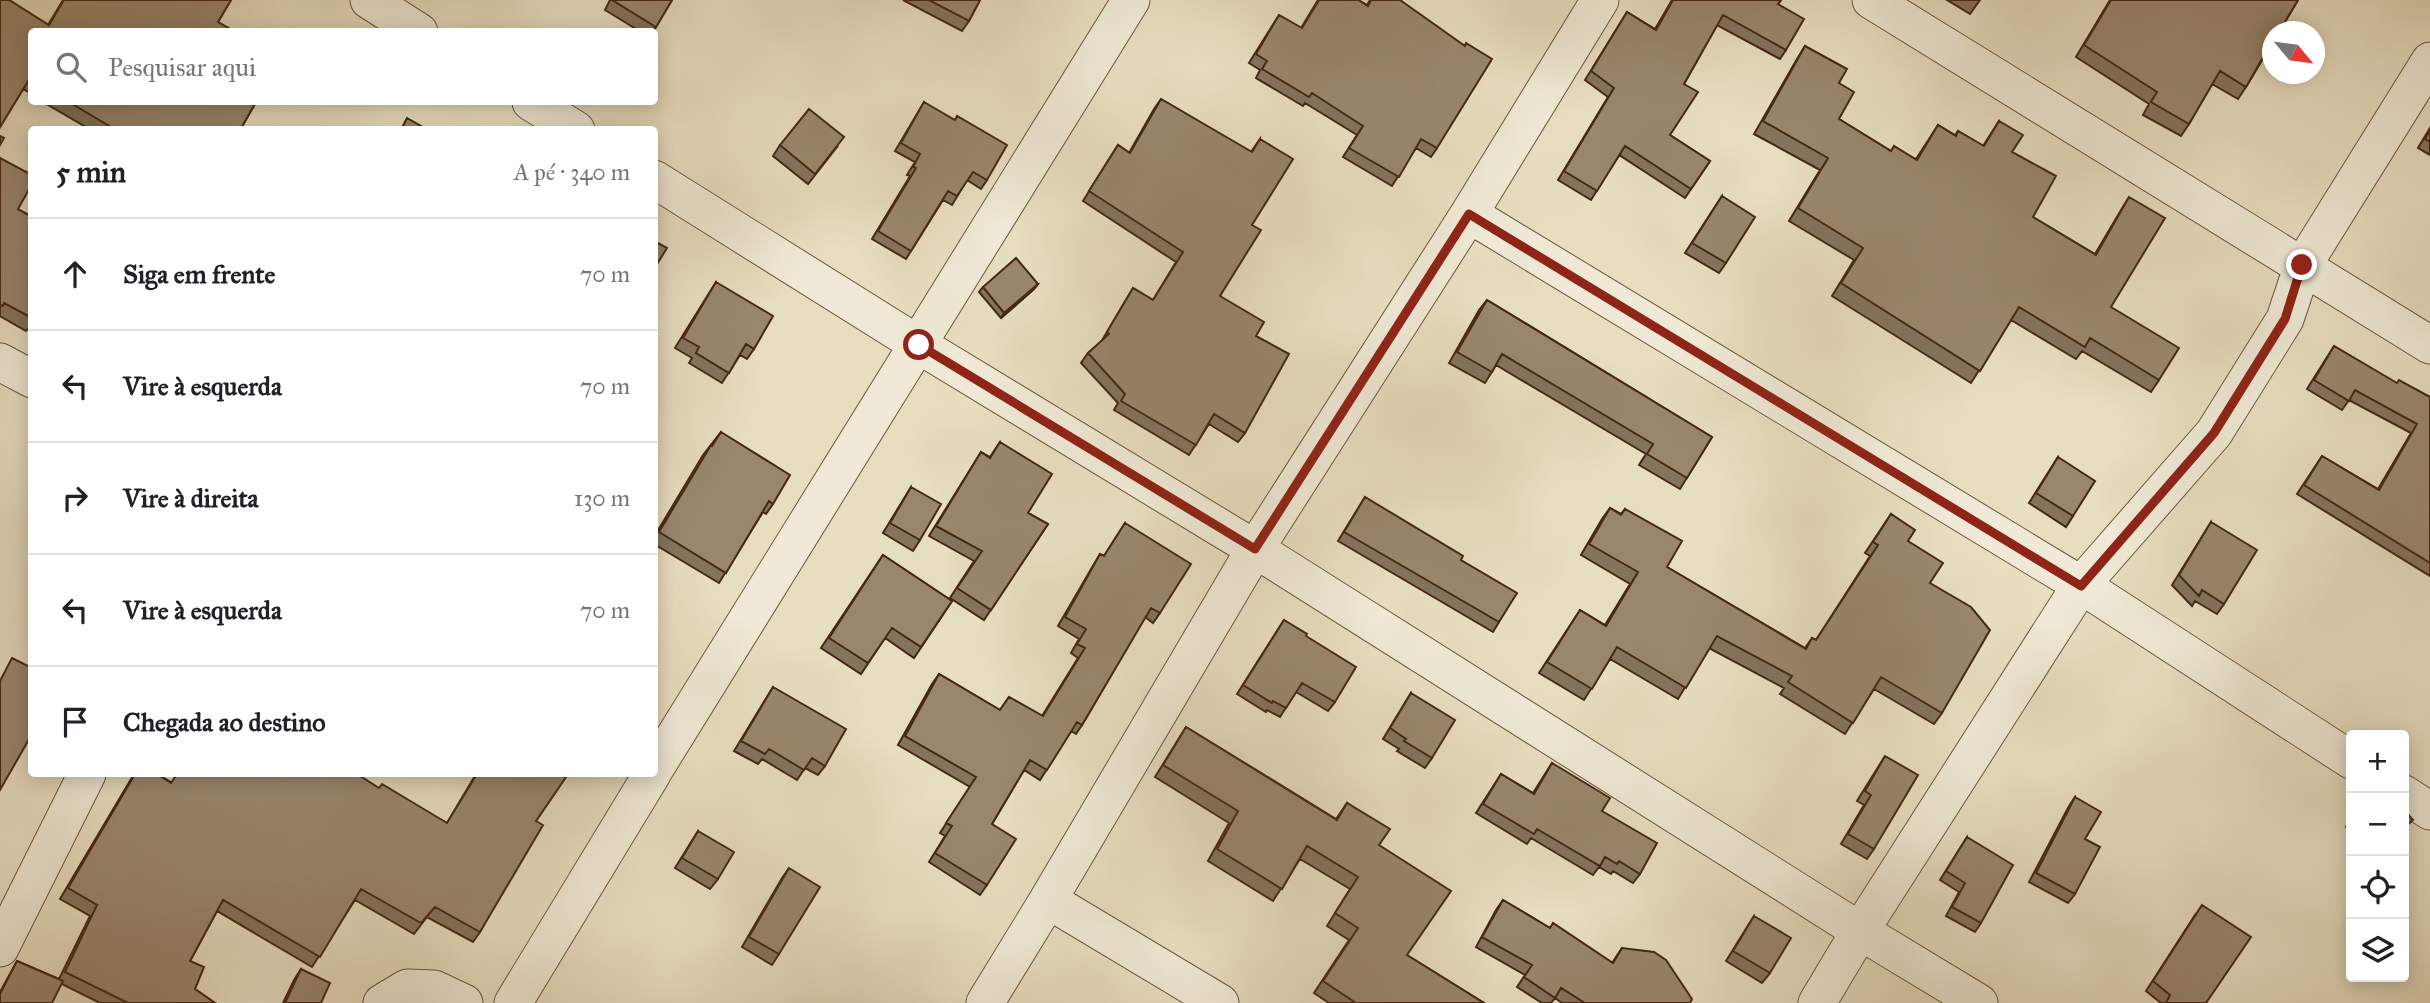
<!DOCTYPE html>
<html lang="pt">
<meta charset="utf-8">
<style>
body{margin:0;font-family:"IM FELL Great Primer",serif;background:#f6f6f6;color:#202124}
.controls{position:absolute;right:21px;bottom:21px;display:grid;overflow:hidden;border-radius:7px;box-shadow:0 4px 18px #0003}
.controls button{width:63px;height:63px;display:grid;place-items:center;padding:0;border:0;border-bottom:2px solid #e0e0e0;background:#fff;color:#202124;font:35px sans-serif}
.compass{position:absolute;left:2262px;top:21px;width:63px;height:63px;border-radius:50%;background:#fff;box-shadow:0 4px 18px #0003;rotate:119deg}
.stop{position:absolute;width:21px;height:21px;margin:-16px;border:5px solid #8f2418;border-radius:50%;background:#fff}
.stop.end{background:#8f2418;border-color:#fff;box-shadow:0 2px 7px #0008}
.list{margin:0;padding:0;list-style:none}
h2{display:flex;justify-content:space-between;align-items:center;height:91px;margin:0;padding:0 28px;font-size:30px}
h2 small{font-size:23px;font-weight:400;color:#757577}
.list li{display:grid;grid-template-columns:46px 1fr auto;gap:21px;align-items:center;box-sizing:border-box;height:112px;padding:0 28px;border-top:2px solid #e0e0e0}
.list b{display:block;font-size:26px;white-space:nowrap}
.list em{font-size:23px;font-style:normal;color:#757577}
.icon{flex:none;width:38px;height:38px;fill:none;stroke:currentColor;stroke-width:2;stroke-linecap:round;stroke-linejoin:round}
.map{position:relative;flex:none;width:2430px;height:1003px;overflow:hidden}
.search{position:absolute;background:#fff;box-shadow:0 4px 18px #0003;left:28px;top:28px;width:630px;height:77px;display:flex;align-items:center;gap:18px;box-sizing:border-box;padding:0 24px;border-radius:7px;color:#757577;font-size:26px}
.panel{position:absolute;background:#fff;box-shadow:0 4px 18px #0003;left:28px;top:126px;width:630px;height:651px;border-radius:7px}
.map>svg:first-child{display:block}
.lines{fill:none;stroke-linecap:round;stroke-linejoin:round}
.minor-casing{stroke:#6e553d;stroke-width:39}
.minor{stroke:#efe9d5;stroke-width:37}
.wall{fill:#84735d;stroke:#452812;stroke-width:2}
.shaded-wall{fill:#6b5e4c;stroke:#452812;stroke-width:2}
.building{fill:#99866c;stroke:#452812;stroke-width:2}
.route{stroke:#8f2418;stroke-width:9}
</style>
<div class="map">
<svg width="2430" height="1003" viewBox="0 0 2430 1003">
<rect width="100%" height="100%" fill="#e7ddbf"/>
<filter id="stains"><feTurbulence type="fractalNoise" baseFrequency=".00286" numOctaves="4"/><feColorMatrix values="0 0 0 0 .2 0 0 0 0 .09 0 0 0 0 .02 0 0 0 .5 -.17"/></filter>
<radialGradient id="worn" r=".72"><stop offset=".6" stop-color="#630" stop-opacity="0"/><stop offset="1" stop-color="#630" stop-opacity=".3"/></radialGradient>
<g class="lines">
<defs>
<path id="minor" d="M369 0 419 32
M1871 0 2430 345
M531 102 576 130
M654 179 919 345 1255 549 1860 931 1979 1003
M1469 214 2081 585 2351 760
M0 362 32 379
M654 770 1131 0
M2404 794 2430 811
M1048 900 1220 1003
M0 948 87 774
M382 1003 407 988 434 989 464 1003
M513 1003 652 774
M985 1003 1048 900 1255 549 1469 214 1600 0
M1817 1003 1860 931 2081 585 2214 433 2285 319 2303 265 2430 61"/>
</defs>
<use href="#minor" class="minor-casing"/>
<use href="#minor" class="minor"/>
</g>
<path class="wall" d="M0 0H9L48 25 63 0H231L218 22 235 32H32V94L23 89 0 127Z
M610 0H672L653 32H641L605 10Z
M903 0H980L969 21 962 31Z
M1318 0H1358L1367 5 1370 0H1400L1437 148 1431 157 1416 148 1392 186 1343 157 1357 135 1305 103 1303 106 1256 78 1260 70 1249 63 1279 15 1301 28Z
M1672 0H1781L1778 4 1786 50 1780 59 1717 25 1684 84 1670 135 1710 161 1685 198 1619 155 1591 200 1558 180 1608 97 1585 80 1627 12 1655 29Z
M1947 0H1980L1970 14Z
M2110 0H2298L2246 87 2238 99 2212 84 2189 124 2181 136 2143 115 2149 104 2076 57Z
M1805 46 1839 83V119L1891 151 1916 159 1938 125 1955 135 1958 131 1983 146 1999 121 2012 152 2033 217 2095 254 2121 210 2129 197 2111 307 2159 380 2151 392 2082 351 2076 359 2011 320 1971 383 1832 296 1854 260 1789 221 1820 170 1754 134 1797 59Z
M1161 99 1251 152 1260 139 1252 225 1220 296 1256 336 1245 433 1238 442 1209 424 1189 455 1114 410 1118 403 1081 363 1088 353 1101 342 1133 288 1153 300 1176 262 1083 201 1118 145 1129 153 1154 109Z
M43 102H256L240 130H91Z
M924 102 987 180 981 189 967 180 952 205 943 200 906 259 872 239 910 176 907 175 915 162 895 151Z
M2430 128V155L2418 148Z
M780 145 837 147 808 184 773 156Z
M0 158 18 209 32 217V323L26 331 0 316Z
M1722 196 1726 263 1719 273 1685 253Z
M716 282 754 349 747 359 740 355 722 383 689 363 692 358 675 348Z
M1038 284 1034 289 1001 318 979 292 983 287Z
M1487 300 1712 437 1680 489 1639 465 1646 454 1496 365 1485 383 1449 363 1479 310Z
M2334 346 2396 383 2430 397V576L2297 494 2322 456 2378 489 2411 433 2349 400 2342 410 2307 389Z
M721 432 773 504 766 514 763 512 719 583 654 544V537L703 455Z
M1000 442 1028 513 1048 524 984 620 950 598 974 561 929 536 981 452 990 457Z
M2058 457 2073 516 2066 527 2029 503Z
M911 487 920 540 913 551 883 533Z
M1365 497 1461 560 1499 622 1493 632 1338 541Z
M1610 508 1621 514 1625 509 1667 567 1805 648 1812 638 1816 640 1870 556 1865 553 1891 514 1908 541 1930 583 1942 713 1934 724 1874 689 1845 734 1780 694 1784 688 1709 648 1678 699 1610 659 1584 700 1539 673 1580 610 1605 625 1630 584 1581 555 1602 519Z
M2211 522 2224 604 2217 614 2195 601 2192 606 2172 585Z
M1125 523 1160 613 1153 623 1145 617 1082 725 1076 734 1071 731 1040 780 1024 770 992 824 987 885 980 895 929 862 945 836 940 833 970 787 898 745 932 684 939 674 1000 710 1009 697 1042 716 1078 658 1071 653 1079 639 1058 626 1094 564 1100 554 1104 556Z
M883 555 952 601 914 658 885 638 861 674 821 648Z
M1284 620 1306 636 1335 702 1328 711 1296 692 1280 717 1267 710 1266 712 1237 694Z
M773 687 825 766 818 775 805 768 797 780 762 759 758 764 734 751Z
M1411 693 1432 758 1425 768 1397 751 1399 749 1383 739Z
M1186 727 1336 819 1347 803 1379 845 1407 955 1484 1003H1329L1314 993 1349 940 1327 926 1350 889 1300 859 1273 901 1208 861 1229 823 1155 777Z
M1885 756 1874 849 1867 859 1841 844 1864 805 1857 801Z
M1552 763 1602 811 1640 874 1633 883 1613 871 1611 874 1599 867 1593 875 1531 838 1527 844 1476 813 1501 774 1533 793Z
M134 774H157L171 782 379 788 447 823 476 774H528L530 775 532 774H568L536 821 480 932 473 942 427 917 414 934 355 900 312 967 217 911 190 961 195 989 215 1003H100L62 984 0 1003V992L17 961 59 979 90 916 60 899Z
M2075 797 2085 839 2075 894 2068 903 2029 882 2069 806Z
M2351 819V833L2346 827Z
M698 831 718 879 710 889 675 868Z
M1967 837 1981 923 1975 932 1946 916 1959 892 1940 880Z
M789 868 779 954 772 965 742 947 782 878Z
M1503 900 1550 928 1612 963 1622 948 1690 1003H1562L1555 998 1551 1003H1542L1517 987 1525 975 1476 947 1496 910Z
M2195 915 2206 1003H2161L2146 991Z
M1754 916 1770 973 1762 983 1726 961Z
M301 969 321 1003H283L294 980Z"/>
<path class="shaded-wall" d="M1038 284 1034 289 1001 318 1004 313Z"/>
<path class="building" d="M0 0H9L49 25 64 0H231L218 22 235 32H32V79L30 78 0 127Z
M612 0H672L656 27Z
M929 0H980L969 21Z
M1319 0H1358L1368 6 1371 0H1400L1465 46 1466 43 1492 59 1437 148 1421 139 1399 177 1349 148 1363 126 1312 93 1309 97 1262 69 1267 61 1256 54 1279 15 1302 28Z
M1673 0H1781L1778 4 1804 19 1786 50 1723 15 1684 84 1698 92 1670 135 1710 161 1691 189 1625 146 1597 191 1564 171 1614 88 1591 71 1627 12 1656 30Z
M2111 0H2298L2279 32H2272V42L2246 87 2220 71 2189 124 2151 102 2157 92 2084 45Z
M1805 46 1847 69 1839 83 1854 92 1839 119 1891 151 1894 146 1917 160 1938 125 1956 136 1958 131 1984 146 1999 121 2023 135 2012 152 2056 176 2033 217 2096 255 2129 197 2165 218 2111 307 2179 348 2159 380 2090 338 2085 347 2019 307 1980 371 1841 283 1863 248 1798 208 1828 158 1763 121Z
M1161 99 1252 152 1260 139 1293 159 1252 225 1261 230 1220 296 1264 322 1256 336 1289 354 1245 433 1214 414 1196 445 1121 401 1125 394 1088 353 1109 334 1107 332 1133 288 1153 300 1183 252 1089 191 1118 145 1130 153Z
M69 102H256L240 130H116Z
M924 102 955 120 957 116 1007 145 987 180 973 172 957 196 948 191 911 251 878 231 916 168 913 167 920 154 901 143Z
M809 109 844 137 815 174 780 145Z
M407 118 428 130H401Z
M2430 130V142L2425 139Z
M0 136 4 138 0 145Z
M0 158 32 175V184L18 209 32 217V318L4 303 3 306 0 305Z
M1722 196 1755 217 1726 263 1692 243Z
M654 241 667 248 654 269Z
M1016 258 1038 284 1004 313 983 287Z
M716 282 773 316 754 349 746 344 729 373 696 353 699 347 683 338Z
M1487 300 1712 437 1687 478 1647 454 1653 444 1502 354 1492 372 1457 352Z
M2334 346 2397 383 2399 380 2430 397V563L2304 485 2322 456 2379 490 2417 424 2355 390 2349 401 2314 380Z
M721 432 790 475 773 504 769 501 726 573 659 532 711 445 712 446Z
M1000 442 1052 474 1028 513 1048 524 991 610 957 588 982 551 936 526 981 452 990 458Z
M2058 457 2095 481 2073 516 2036 493Z
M911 487 941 504 920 540 890 523Z
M1365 497 1463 556 1461 560 1517 593 1499 622 1344 532Z
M1610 508 1621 515 1625 509 1682 541 1667 567 1806 649 1812 638 1816 640 1878 545 1873 542 1891 514 1915 530 1908 541 1943 563 1930 583 1971 607 1990 630 1942 713 1881 677 1853 723 1788 682 1792 676 1717 636 1686 688 1617 647 1592 689 1547 662 1580 610 1606 626 1638 572 1589 544Z
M2211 522 2257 550 2224 604 2202 590 2199 596 2179 575Z
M1125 523 1191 564 1160 613 1151 608 1082 725 1077 722 1047 770 1030 760 992 824 1016 839 987 885 935 853 952 826 946 823 976 777 905 736 939 674 1000 710 1009 697 1043 716 1085 648 1077 644 1086 629 1065 617 1100 554 1104 556Z
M883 555 952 601 921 647 892 628 868 663 829 638Z
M1284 620 1307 634 1306 636 1356 667 1335 702 1302 683 1286 708 1273 701 1272 703 1243 685Z
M12 658 32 668V734L0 790V681Z
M773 687 846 729 825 766 812 758 804 770 769 749 765 754 741 741Z
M1411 693 1455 720 1432 758 1404 741 1406 739 1390 728Z
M1186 727 1337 820 1347 803 1390 829 1379 845 1451 891 1407 955 1484 1003H1356L1323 981 1358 928 1335 913 1358 877 1307 846 1282 889 1217 849 1238 811 1163 765Z
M1885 756 1918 775 1874 849 1848 834 1871 795 1865 791Z
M1552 763 1610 798 1602 811 1657 843 1640 874 1619 861 1617 864 1605 857 1600 866 1537 829 1534 834 1483 804 1501 774 1534 794Z
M135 774H157L171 783 177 774H357L379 788 382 784 447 823 477 774H528L531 776 532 774H568L536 821 543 825 480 932 435 907 421 923 361 889 320 957 223 900 190 961 204 967 195 989 215 1003H128L65 972 97 905 68 888Z
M2075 797 2101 812 2085 839 2100 847 2075 894 2036 873Z
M2404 810 2413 820 2404 828Z
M698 831 734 852 718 879 682 858Z
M1967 837 2013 865 1981 923 1952 907 1965 883 1946 871Z
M789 868 820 887 779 954 749 937Z
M1503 900 1550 928 1553 923 1613 963 1622 948 1654 952 1666 960 1692 999 1690 1003H1585L1561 988 1555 998 1524 977 1532 965 1482 937Z
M2202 905 2251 937 2206 1003H2166L2170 995 2153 981Z
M1754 916 1791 938 1770 973 1733 951Z
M17 961 63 981 52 1003H0V994Z
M301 969 330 983 321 1003H285Z"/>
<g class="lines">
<path class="route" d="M919 345 1255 549 1469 214 2081 586 2214 433 2285 319 2302 265"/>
</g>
<rect width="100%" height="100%" filter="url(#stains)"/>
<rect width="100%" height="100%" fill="url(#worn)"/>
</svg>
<div class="controls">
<button>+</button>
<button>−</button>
<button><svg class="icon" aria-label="locate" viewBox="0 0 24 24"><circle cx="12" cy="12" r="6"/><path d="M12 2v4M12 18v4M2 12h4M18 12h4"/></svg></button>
<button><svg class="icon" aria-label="layers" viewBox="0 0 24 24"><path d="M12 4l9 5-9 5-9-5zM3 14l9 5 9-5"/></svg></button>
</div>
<svg class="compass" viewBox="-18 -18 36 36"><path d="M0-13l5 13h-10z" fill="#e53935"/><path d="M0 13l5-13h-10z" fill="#757577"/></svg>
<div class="stop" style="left:919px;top:345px"></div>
<div class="stop end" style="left:2302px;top:265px"></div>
<div class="search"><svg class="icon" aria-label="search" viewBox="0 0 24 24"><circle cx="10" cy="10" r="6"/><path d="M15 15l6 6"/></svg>Pesquisar aqui</div>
<section class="panel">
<h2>5 min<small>A pé · 340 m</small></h2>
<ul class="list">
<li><svg class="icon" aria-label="ahead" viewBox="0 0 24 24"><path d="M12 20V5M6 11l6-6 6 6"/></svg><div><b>Siga em frente</b></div><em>70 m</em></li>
<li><svg class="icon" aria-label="left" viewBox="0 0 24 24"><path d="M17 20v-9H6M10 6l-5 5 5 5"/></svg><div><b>Vire à esquerda</b></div><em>70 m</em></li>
<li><svg class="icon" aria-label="right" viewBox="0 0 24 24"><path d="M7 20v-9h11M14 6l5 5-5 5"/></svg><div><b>Vire à direita</b></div><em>130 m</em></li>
<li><svg class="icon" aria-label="left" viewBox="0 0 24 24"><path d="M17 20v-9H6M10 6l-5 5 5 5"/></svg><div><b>Vire à esquerda</b></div><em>70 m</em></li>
<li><svg class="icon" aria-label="arrive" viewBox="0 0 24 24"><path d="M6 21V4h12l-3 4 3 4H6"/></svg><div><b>Chegada ao destino</b></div></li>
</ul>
</section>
</div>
